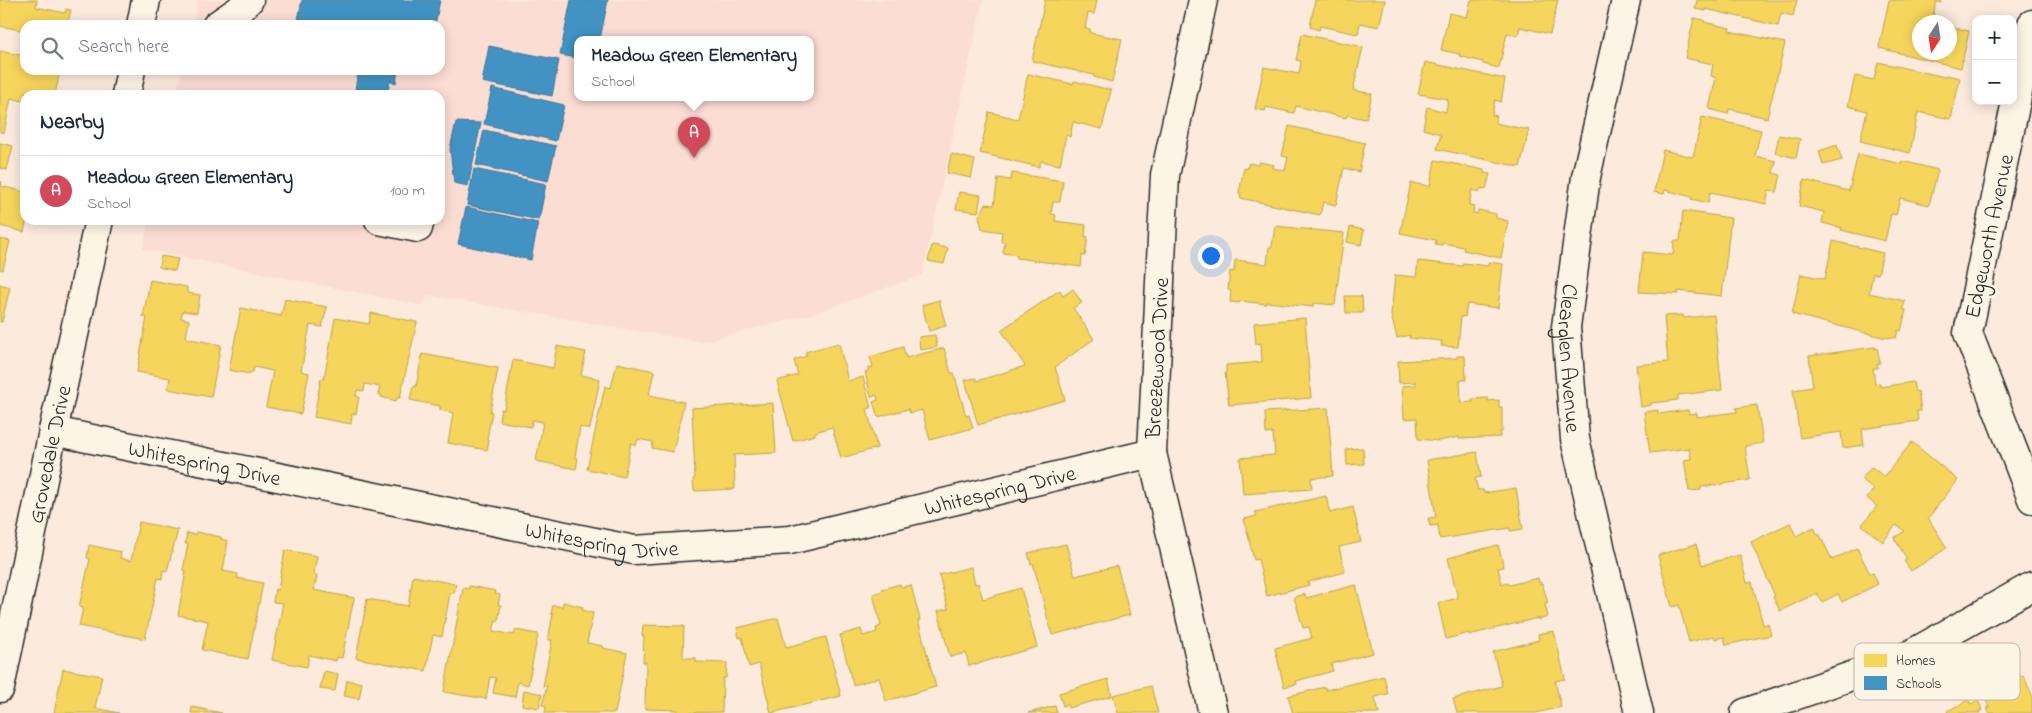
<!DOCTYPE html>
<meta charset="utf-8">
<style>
body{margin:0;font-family:"Indie Flower",sans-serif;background:#f6f6f7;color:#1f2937}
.controls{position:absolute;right:15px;top:15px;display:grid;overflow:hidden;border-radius:10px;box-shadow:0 2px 12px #0003}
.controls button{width:45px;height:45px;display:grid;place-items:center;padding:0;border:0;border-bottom:1px solid #e0e1e3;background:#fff;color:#1f2937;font:25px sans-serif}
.compass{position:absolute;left:1912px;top:15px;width:45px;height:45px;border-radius:50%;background:#fff;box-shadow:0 2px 12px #0003;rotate:192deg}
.you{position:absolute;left:1210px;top:255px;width:18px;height:18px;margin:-12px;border:4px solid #fff;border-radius:50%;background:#1a73e8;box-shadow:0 0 0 8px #1a73e833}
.badge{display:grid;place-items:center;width:32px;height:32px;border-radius:50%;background:#d1495b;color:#fff;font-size:16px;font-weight:700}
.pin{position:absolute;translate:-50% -41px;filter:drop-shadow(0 1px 2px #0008)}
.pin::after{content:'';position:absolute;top:26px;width:18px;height:15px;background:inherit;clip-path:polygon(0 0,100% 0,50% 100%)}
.popup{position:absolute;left:574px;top:36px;width:240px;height:65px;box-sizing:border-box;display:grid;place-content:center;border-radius:10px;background:#fff;filter:drop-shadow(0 1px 4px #0005);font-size:16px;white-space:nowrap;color:#747a83}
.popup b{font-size:19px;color:#1f2937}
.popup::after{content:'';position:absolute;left:50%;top:100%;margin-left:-10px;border:10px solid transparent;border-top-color:#fff}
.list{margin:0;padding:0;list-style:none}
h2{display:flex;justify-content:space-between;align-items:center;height:65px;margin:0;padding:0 20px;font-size:21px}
h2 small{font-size:16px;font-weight:400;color:#747a83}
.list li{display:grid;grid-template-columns:32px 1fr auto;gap:15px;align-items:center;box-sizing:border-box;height:70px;padding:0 20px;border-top:1px solid #e0e1e3}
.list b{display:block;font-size:19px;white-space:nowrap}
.list p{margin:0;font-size:16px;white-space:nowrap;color:#747a83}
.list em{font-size:16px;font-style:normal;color:#747a83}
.icon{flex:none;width:28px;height:28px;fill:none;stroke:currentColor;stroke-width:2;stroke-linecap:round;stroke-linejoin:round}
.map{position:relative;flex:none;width:2032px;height:713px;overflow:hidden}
.search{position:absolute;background:#fff;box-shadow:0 2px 12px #0003;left:20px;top:20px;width:425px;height:55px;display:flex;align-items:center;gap:12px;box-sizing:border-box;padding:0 18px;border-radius:15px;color:#747a83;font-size:19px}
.panel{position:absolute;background:#fff;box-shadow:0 2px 12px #0003;left:20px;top:90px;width:425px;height:135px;border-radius:15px}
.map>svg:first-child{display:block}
.built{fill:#fbddd3;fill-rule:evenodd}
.homes{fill:#f6d55c;stroke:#b9a24d}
.schools{fill:#4393c3;stroke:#3c7495}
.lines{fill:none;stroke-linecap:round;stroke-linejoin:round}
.minor-casing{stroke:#2b2b2b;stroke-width:31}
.minor{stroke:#fcf5e5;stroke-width:28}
.labels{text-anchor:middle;stroke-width:5;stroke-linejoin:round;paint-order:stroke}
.street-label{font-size:22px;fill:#2b2b2b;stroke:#fcf5e5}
.key{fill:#fcf5e5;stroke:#bdb8ad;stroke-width:1}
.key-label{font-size:14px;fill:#2b2b2b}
</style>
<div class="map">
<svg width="2032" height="713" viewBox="0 0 2032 713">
<rect width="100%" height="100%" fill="#fceadd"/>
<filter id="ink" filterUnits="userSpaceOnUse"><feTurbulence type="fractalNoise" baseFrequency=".02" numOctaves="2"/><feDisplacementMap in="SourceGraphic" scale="10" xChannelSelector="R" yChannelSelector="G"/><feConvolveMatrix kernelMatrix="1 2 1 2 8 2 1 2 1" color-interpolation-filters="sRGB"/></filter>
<g filter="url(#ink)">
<path class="built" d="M198 0H983L922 275 815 313 702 342 427 295 424 306 143 249 149 220H440V95H177L182 70H440V25H192ZM578 39H810V97H578Z"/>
<path class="homes" d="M0 0H37L36 7 65 13 66 9 71 10 67 25H25V31L0 26Z
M1045 0H1097L1094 14 1088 13 1085 28 1090 29V33L1122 39 1112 82 1094 77V75L1032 61Z
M1315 0H1385L1379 27 1360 23 1358 34 1320 26 1319 30 1310 27Z
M1471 0H1558L1550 34 1520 27 1518 36 1507 33 1499 68 1483 64V62L1459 56 1460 54 1441 50 1449 13 1467 17Z
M1697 0H1797L1793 16 1781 13 1778 26 1706 9V11L1695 9Z
M1889 0H1941V3L1936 2 1933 16 1938 17 1936 22H1920V52H1950V27L1969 31 1961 68 1879 48Z
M1694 18 1704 20V22L1730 28 1729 31 1785 43 1767 118 1729 109 1728 114 1709 109 1716 78 1711 76 1713 64 1685 58Z
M1302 34 1363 47 1353 90 1372 94 1366 119 1347 115 1346 118 1296 106 1294 113 1266 107 1265 111 1255 109 1264 67 1299 74 1301 61 1296 60Z
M0 51 25 56V70H60L55 95H37L25 92 23 101 11 98 4 133 0 132Z
M1425 62 1505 79 1501 102 1495 100 1492 115 1497 116 1495 123 1529 130 1520 167 1437 149 1441 134 1423 129 1427 107 1446 112 1448 99 1418 94Z
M1878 62 1945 77 1946 75 1960 78 1951 119 1918 112 1910 153 1860 141 1867 111 1848 106 1855 76 1874 80Z
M1028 74 1073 84 1074 81 1111 90 1102 129 1073 122 1070 137 1066 135 1060 165 1041 161 1039 167 980 153 989 112 1018 119Z
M1702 117 1761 130 1755 156 1776 161 1773 173 1781 175 1777 192 1769 190 1766 204 1710 192 1708 203 1691 199 1692 197 1665 190 1664 194 1654 192 1663 150 1693 157Z
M1289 126 1365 143 1359 172 1344 168 1336 205 1323 202 1320 215 1240 198 1241 194 1239 193 1244 168 1247 169 1249 163 1258 165 1259 162 1274 165 1273 168 1285 171 1288 157 1282 156Z
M1779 135 1800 139 1796 158 1775 153Z
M0 143 13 146 7 170 0 168Z
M1837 145 1842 160 1823 165 1819 151Z
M951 154 975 160 971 178 947 173Z
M1858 154 1902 164V161L1938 170 1929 205 1900 198 1896 215 1891 214 1885 241 1841 230 1842 228 1822 223 1824 212 1799 206 1804 180 1849 191Z
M1435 160 1484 170V173L1490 174 1486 189 1481 188 1480 192 1472 190 1469 205 1474 206 1473 213 1477 214 1478 210 1496 214V218L1508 221 1501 258 1463 250 1464 247 1443 243 1442 245 1435 244 1436 240 1400 233 1411 183 1430 186Z
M1012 173 1063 181 1060 202H1053L1051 214 1056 215 1055 221 1086 225 1085 236 1088 237 1085 256 1082 255 1081 267 1017 258V255L1003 253 1005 242H1001L1002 232 982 229 979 216 986 204 994 205 998 178 1011 180Z
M0 181 2 182 1 186 25 192V220H31L30 223 26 222 24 232 0 226Z
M959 192 981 195 978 212 956 209Z
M1683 211 1731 218 1722 296 1678 291V294L1639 292 1643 252 1673 255 1674 241H1680Z
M1275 226 1344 233 1335 305 1313 303V307L1267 302 1266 304 1240 301 1239 303 1230 302 1231 291 1228 290 1230 271 1234 272 1235 260 1267 264 1269 247H1272Z
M1350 227 1364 230 1361 245 1347 242Z
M0 239 10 241 3 270 0 269Z
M1833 241 1883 253 1878 274 1873 273 1869 293 1905 301 1903 309 1906 310 1901 331 1898 330 1896 338 1882 337 1792 314 1801 274 1825 279Z
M932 245 948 248 944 264 928 261Z
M161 256 178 259 175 271 159 267Z
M1418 261 1463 266V263L1488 266 1489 262 1503 264 1498 308 1467 304 1465 317 1461 316 1458 347 1441 346 1442 341 1409 338 1410 335 1397 338 1391 315 1395 275 1416 277Z
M150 280 187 287V293L200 295 197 313 183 311 181 318 189 320 186 338 221 345 211 397 168 389 170 378 137 372 147 317H143Z
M0 284 10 287 2 322H0Z
M1073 289 1082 303 1073 308 1094 339 1055 367 1065 400 978 425 965 380 976 378 977 381 1025 366 1001 330 1060 290 1063 296Z
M1345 296H1362L1363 313H1346Z
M285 299 327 307 322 327 310 325 301 371 309 373 301 414 266 407 273 371 254 367 253 372H250V374L229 370 241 308 281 316Z
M939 300 946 326 929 331 922 305Z
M371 313 417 322 400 398H397L396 401 381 397 382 395 378 394 380 387 365 384 364 391 357 390 356 396 359 397 356 414H352L351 424 314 417 321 378 324 379 335 318 369 324Z
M1683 315 1684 318 1714 315 1722 390 1678 395V400L1651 403V405L1641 407 1636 365 1668 362 1664 316Z
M1305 318 1311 398 1229 405 1225 373 1226 372V365L1262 362 1261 343 1256 344 1254 323Z
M935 335 937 347 920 350 919 337Z
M839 343 848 381 863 377 871 408 867 409 877 448 841 458 832 427 815 432V435L793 441 777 381 798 375 794 360 807 356 805 352Z
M557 346 586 352 581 375 600 379 590 429 580 427 575 457 578 458 576 469 536 461 543 422 532 420 531 427 499 421 501 409 504 410 513 360 553 368Z
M903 347 906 358 944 348 951 373H954L966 416 969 415 973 428 930 440 922 410 910 413 908 409 878 417 873 402 878 400 877 395 871 397 865 372 868 371V368L873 367 870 357Z
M1875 347V349L1877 348 1880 363 1877 364 1878 368H1873L1875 384 1880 383V387L1913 382 1915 392 1918 391 1921 411H1917L1918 421 1862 429 1864 445 1843 448 1841 432 1800 438 1793 390 1813 387 1809 356Z
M422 354 498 368 490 412H492L487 439 489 440 487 450 448 443 453 413 440 410V406L410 400 413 386 416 387Z
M1457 356H1465L1466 380H1460L1461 403 1473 402 1472 399 1488 398V401L1499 400V407H1502V432H1500V437L1459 439V437L1438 441 1418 439 1417 418 1404 419 1402 386 1416 385V382L1399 383 1398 361 1457 358Z
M617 363 654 371 649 395 684 402 673 452 652 448 653 442 638 439 636 445 631 443 624 477 587 469 605 386 611 388Z
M773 403 776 453 734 455 735 489 694 491 693 479 695 478 692 408Z
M1757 405 1763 443 1745 446 1750 480 1701 487V490L1689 491 1684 460 1691 459 1689 448 1650 453 1644 412 1658 410V414L1688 410 1689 414 1697 413V417L1737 412 1736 408Z
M1328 408 1333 476 1311 478 1312 489 1243 494 1240 458 1275 455 1273 433 1266 434 1265 412Z
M1912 442 1958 480 1928 518 1947 548 1911 571 1904 561 1907 559 1894 538 1905 531 1896 525 1883 542 1862 525 1877 506 1867 498 1874 489 1861 479 1872 467 1884 477Z
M1363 448 1364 464 1347 465 1346 449Z
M1477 452 1481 477 1475 478 1478 490H1483L1484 493 1516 488 1523 529 1510 531V528L1440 539 1438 525 1430 526 1428 518 1436 517 1427 460Z
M1326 496 1330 513 1353 507 1361 542 1339 547 1345 572 1308 582 1309 585 1267 596 1258 559 1254 560 1244 519 1257 516 1255 512Z
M139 522 178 530 167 571 163 570 162 579 158 578 145 639 79 626 83 608 79 607 90 559 87 558 89 545 121 552 120 558 131 561Z
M1790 523 1796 536 1814 527 1817 534 1819 533 1832 560 1857 548 1870 574 1873 573 1878 584 1842 602 1838 594 1822 602 1817 593 1780 611 1773 597 1775 596 1751 542Z
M196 532 221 537V539L228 541 223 571 238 574 237 578 263 583 248 659 202 650 208 621 178 615 186 571 183 570 188 544H185L187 533 195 535Z
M1066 544 1075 576 1117 566 1130 615 1052 635 1033 563 1031 564 1028 553Z
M1696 544 1702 565 1740 555 1747 583 1752 582 1763 625 1768 624 1771 635 1726 645 1724 637 1715 639 1714 636 1689 642 1679 605 1672 607 1658 555Z
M1498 545 1504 567 1498 568 1502 584 1508 583 1509 585 1538 578 1539 583H1542L1548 603 1545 604 1548 617 1538 620V618L1469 635V633L1446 639 1438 603 1458 598 1448 558Z
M285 550 317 556 314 574 317 575 314 590 354 598 342 658 337 657 336 661 309 655 307 667 272 660 283 603 273 602 275 589 278 590Z
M971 567 975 584 978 583 983 599 1021 588 1037 647 969 666 966 653 950 657 938 611 948 609 939 575Z
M413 576 456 584 454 593H450L442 637 433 635 426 671 356 658 367 599 408 606Z
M900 584 901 587 911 585 920 620H918L936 687 886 701 879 678 853 685 840 635 861 629 863 636 877 632 876 628 881 626 873 594 883 591 882 589Z
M1356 585 1373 653 1331 664 1333 671 1296 681 1297 684 1284 687 1275 648 1312 638 1309 627 1303 628 1294 597 1305 594 1306 598Z
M469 586 496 591 495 594 500 595 498 605H501L498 621 496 620 493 631 514 635 515 630 538 634 528 685 518 682 515 697 493 693 496 678 490 677 486 699 444 692 463 588 469 589Z
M563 602 583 607 582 610 593 613 587 643 603 646V648L627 653 615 713H545L546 706 542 705 547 686H543L552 640H548L553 614H551L553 605 562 607Z
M778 618 786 647 826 637 841 696 771 713 759 664 749 667 742 637 739 638 737 628Z
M643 625 684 626 683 658H696V662L727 663 726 678H723L722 712 678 713V710L645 709 646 662H643L644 636H642Z
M1554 631 1565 679 1555 681 1561 707 1536 713H1457L1453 699 1502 686 1493 652 1539 640 1538 634Z
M63 669 102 676 95 708 119 713H54Z
M324 671 338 674 335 691 320 689Z
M2023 675 2032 695V713H1989L1987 707H1989L1983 693 1992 689 1994 693 2014 684 2012 680Z
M1384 676 1388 694 1375 697 1379 713H1293L1288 696 1325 687 1326 690Z
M1108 679 1112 696 1068 708 1067 704 1063 706 1059 693Z
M347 680 362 683 359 699 344 696Z
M1151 686 1158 713H1118L1113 695Z
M524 690 542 694 539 708 522 705Z
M1969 700 1971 704 1978 700 1982 710 1979 711 1980 713H1948L1947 711Z
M1055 706 1057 713H1028Z
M192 707 222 713H191Z"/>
<path class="schools" d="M302 0H440L435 25H297Z
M571 0H608L600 39H578V58L560 55Z
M489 46 559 60 552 96 482 82Z
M348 70H398L396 83 390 81 387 95H354L358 73Z
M492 88 564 105 556 141 484 124Z
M456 122 481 123 468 186 454 183 450 149Z
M484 130 556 146 548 181 476 165Z
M474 169 546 184 539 220 467 205Z
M466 207 538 223 531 260 458 244Z"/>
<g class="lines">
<defs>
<g id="minor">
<path d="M1203 0 1165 175 1152 453 1213 713"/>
<path id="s1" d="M1626 0 1586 177 1566 327 1575 439 1639 713"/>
<path d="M2032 24 1968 333 2032 499"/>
<path d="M141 25 146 0"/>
<path d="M217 25 239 10 249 0"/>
<path d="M126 95 131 70"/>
<path d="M379 220 418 228 420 220"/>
<path id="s2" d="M53 431 634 550 790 540 1152 453"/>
<path id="s3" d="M0 688 53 431 99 220"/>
<path d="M1745 713 1906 657 2032 586"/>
</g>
</defs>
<use href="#minor" class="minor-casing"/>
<use href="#minor" class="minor"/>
</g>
</g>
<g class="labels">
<g class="street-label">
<text transform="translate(1988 236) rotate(-78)" y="8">Edgeworth Avenue</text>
<text transform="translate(1156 358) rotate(-87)" y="8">Breezewood Drive</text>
<text dy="8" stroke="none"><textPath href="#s1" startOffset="364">Clearglen Avenue</textPath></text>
<text dy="8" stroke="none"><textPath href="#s3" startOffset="239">Grovedale Drive</textPath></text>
<text dy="8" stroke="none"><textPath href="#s2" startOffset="155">Whitespring Drive</textPath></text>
<text dy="8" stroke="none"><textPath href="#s2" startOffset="965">Whitespring Drive</textPath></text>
<text dy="8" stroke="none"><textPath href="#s2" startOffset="560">Whitespring Drive</textPath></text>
</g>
</g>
<rect x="1854" y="643" width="166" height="57" rx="8" class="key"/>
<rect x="1864" y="654" width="23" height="13" fill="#f6d55c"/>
<rect x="1864" y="676" width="23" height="14" fill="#4393c3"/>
<g class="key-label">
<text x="1896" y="665">Homes</text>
<text x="1896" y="688">Schools</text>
</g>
</svg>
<div class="controls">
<button>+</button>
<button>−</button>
</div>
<svg class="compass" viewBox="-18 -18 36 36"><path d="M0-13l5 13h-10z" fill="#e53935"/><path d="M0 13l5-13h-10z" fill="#747a83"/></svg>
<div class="you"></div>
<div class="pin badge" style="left:694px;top:158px">A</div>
<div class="popup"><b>Meadow Green Elementary</b>School</div>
<div class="search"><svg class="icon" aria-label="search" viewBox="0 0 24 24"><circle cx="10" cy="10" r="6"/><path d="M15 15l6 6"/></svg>Search here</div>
<section class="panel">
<h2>Nearby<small></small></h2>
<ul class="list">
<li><span class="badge">A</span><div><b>Meadow Green Elementary</b><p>School</p></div><em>100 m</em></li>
</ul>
</section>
</div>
